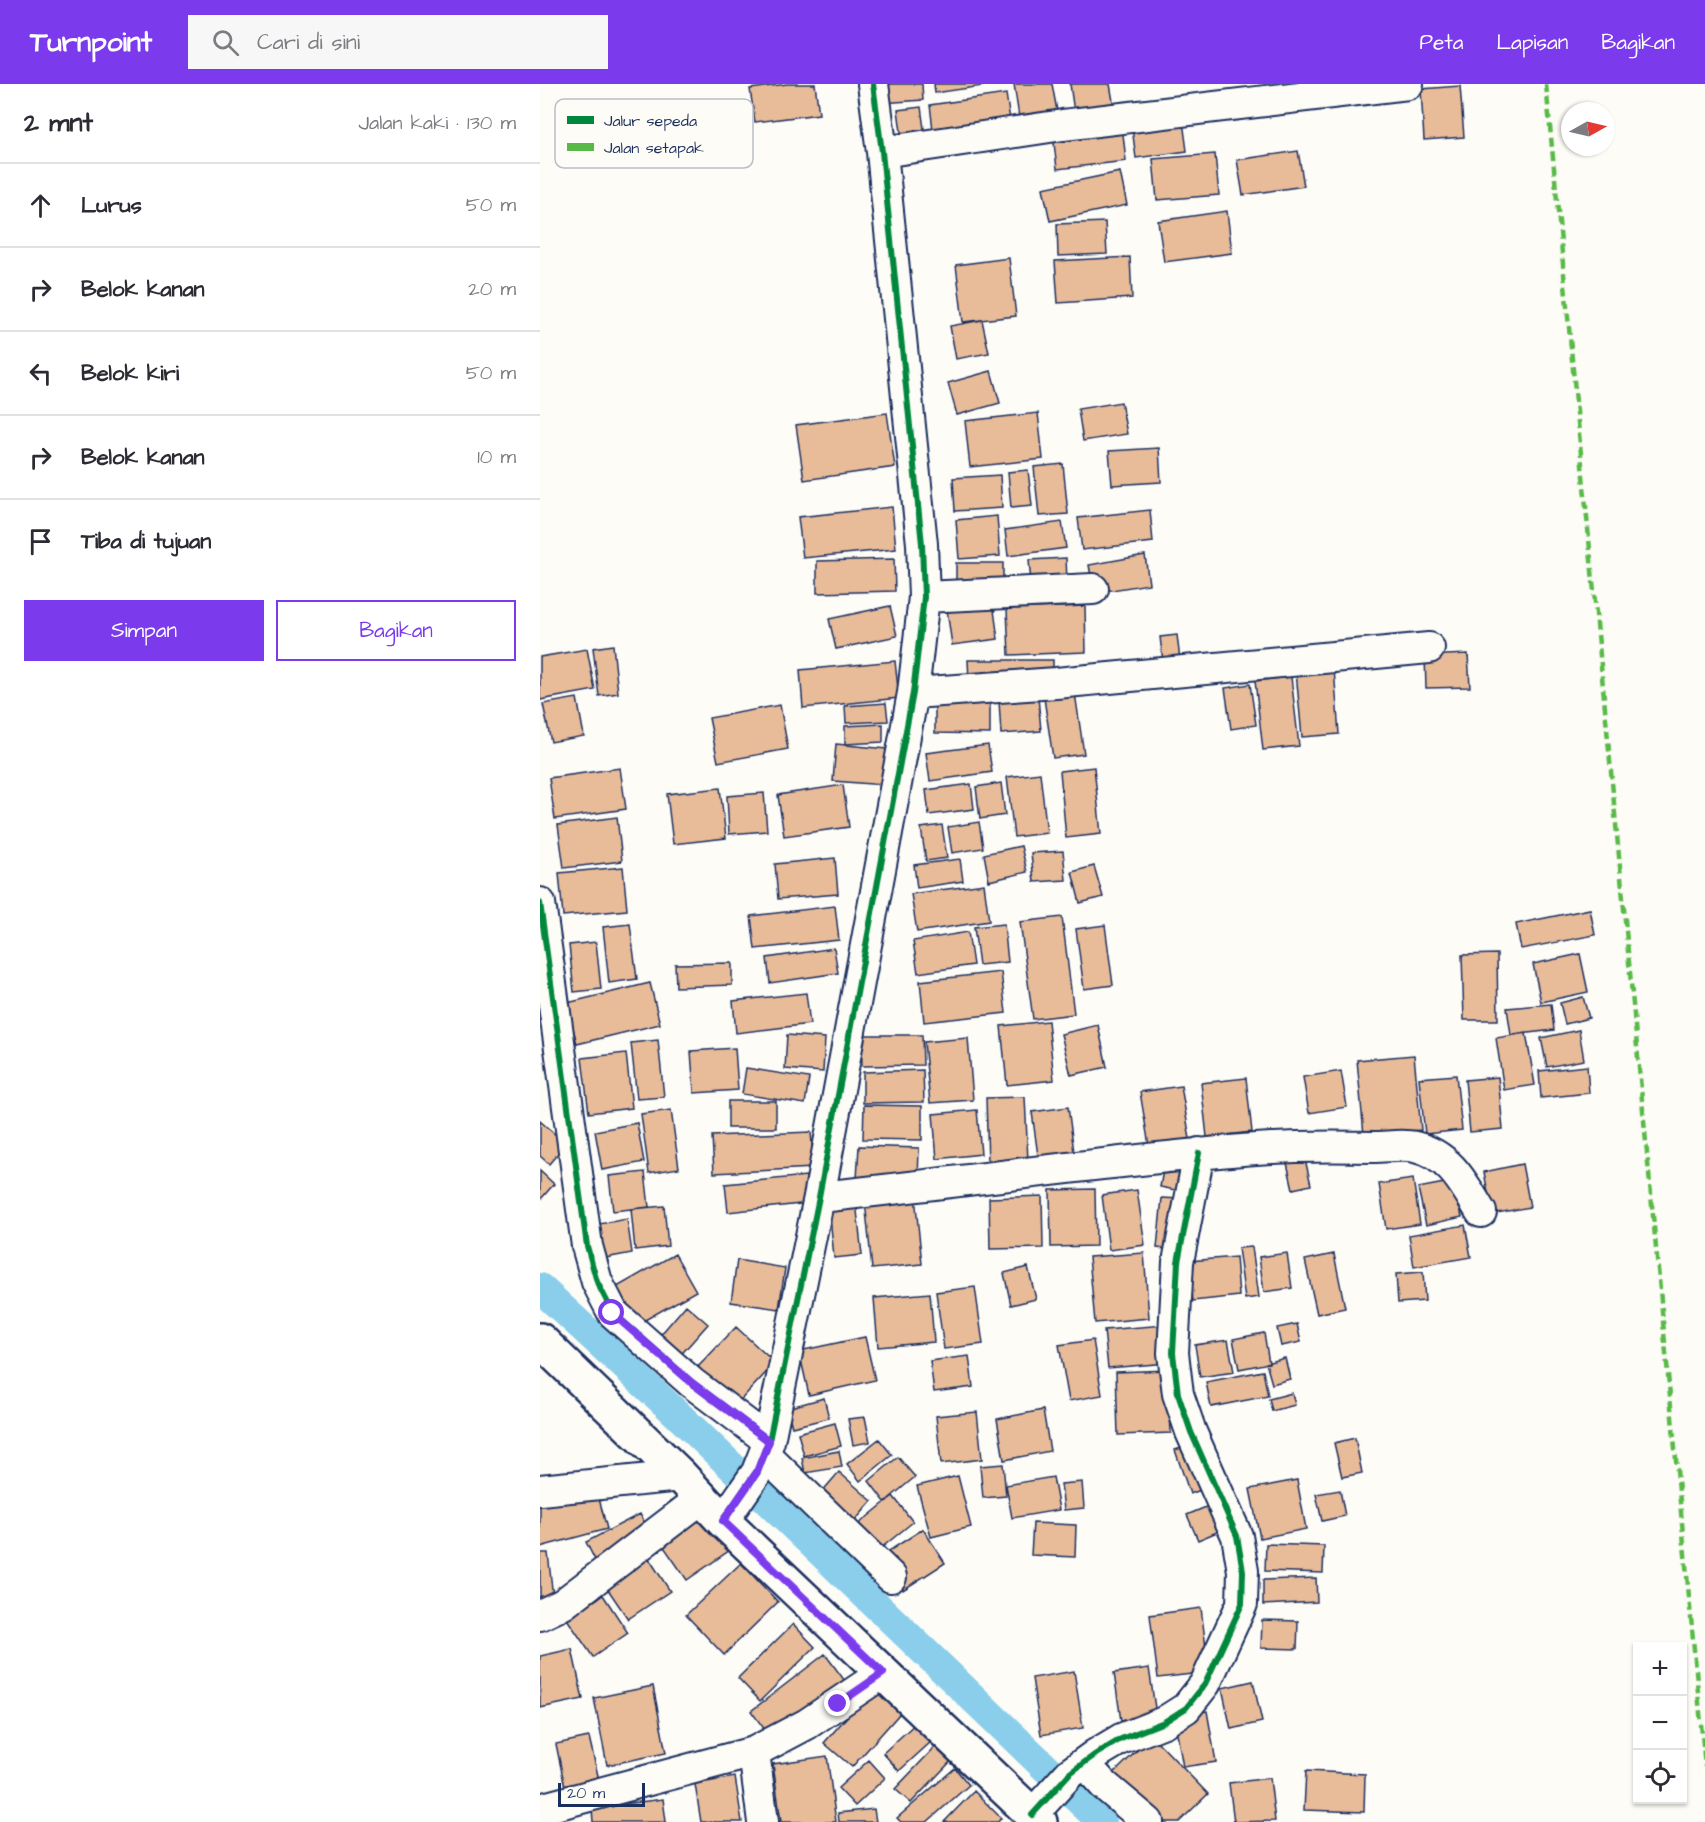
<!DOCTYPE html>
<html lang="id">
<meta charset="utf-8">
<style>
body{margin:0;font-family:"Architects Daughter",sans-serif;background:#f7f7f7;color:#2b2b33}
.controls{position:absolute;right:18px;bottom:18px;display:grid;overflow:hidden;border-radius:0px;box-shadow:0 2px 4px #0004}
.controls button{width:54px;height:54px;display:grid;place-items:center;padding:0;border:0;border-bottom:2px solid #e1e1e2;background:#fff;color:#2b2b33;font:30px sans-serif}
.compass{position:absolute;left:1021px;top:18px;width:54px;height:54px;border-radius:50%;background:#fff;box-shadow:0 2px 4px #0004;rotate:82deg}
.scale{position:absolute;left:18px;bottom:15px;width:87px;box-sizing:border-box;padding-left:6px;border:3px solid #1b2f5e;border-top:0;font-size:16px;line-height:21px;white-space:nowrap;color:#1b2f5e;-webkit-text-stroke:4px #fdfcf7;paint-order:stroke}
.stop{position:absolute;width:18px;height:18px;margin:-14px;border:4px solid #7c3aed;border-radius:50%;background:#fff}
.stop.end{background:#7c3aed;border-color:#fff;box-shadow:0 2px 6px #0008}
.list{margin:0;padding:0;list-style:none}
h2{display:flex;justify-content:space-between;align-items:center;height:78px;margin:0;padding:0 24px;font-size:26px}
h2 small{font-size:20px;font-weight:400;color:#7c7c81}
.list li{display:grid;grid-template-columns:39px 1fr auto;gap:18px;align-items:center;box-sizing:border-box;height:84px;padding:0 24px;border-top:2px solid #e1e1e2}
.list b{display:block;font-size:22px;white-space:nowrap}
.list em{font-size:20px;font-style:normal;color:#7c7c81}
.actions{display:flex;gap:12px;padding:18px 24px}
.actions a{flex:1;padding:14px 0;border:2px solid #7c3aed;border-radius:0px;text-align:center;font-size:21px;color:#7c3aed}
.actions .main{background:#7c3aed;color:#fff}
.icon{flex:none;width:33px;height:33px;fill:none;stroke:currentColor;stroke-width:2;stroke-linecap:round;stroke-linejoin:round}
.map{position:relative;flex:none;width:1165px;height:1738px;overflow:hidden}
header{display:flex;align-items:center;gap:36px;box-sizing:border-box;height:84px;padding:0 30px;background:#7c3aed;color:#fff}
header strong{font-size:28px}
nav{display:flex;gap:33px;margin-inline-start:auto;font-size:21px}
.search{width:420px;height:54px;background:#f7f7f7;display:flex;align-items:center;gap:15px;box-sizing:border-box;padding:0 21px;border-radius:0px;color:#7c7c81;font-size:22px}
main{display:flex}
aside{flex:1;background:#fff}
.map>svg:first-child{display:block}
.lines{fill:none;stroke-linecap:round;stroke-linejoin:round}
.canal{stroke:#8aceeb;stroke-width:30}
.building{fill:#e8bb99;stroke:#1b2f5e;stroke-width:1.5}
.minor-casing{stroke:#1b2f5e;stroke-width:34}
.secondary-casing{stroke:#1b2f5e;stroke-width:38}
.minor{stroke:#fdfcf7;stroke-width:30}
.secondary{stroke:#fdfcf7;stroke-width:33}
.quiet{stroke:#58b947;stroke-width:4.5;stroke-dasharray:9 4.5;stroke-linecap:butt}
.cycleway-casing{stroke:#fdfcf7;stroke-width:10}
.cycleway{stroke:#00873e;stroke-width:6}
.route{stroke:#7c3aed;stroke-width:8}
.key{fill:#fdfcf7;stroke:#b9bec9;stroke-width:1.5}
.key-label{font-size:16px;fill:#1b2f5e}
</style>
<header>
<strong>Turnpoint</strong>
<div class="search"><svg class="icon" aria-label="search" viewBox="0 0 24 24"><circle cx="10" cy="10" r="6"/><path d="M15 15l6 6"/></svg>Cari di sini</div>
<nav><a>Peta</a><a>Lapisan</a><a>Bagikan</a></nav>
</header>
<main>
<aside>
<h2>2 mnt<small>Jalan kaki · 130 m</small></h2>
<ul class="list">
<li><svg class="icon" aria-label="ahead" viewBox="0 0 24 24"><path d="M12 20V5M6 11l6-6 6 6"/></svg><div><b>Lurus</b></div><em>50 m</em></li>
<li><svg class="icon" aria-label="right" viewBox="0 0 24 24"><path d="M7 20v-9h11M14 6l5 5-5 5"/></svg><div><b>Belok kanan</b></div><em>20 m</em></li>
<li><svg class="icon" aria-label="left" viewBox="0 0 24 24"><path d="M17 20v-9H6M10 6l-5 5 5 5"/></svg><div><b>Belok kiri</b></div><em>50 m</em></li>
<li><svg class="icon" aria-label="right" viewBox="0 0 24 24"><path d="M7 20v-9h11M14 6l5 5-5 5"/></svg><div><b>Belok kanan</b></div><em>10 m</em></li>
<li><svg class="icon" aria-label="arrive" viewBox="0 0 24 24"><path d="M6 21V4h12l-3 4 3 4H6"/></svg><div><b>Tiba di tujuan</b></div></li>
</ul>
<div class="actions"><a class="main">Simpan</a><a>Bagikan</a></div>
</aside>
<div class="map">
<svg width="1165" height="1738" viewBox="0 0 1165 1738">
<rect width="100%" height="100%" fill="#fdfcf7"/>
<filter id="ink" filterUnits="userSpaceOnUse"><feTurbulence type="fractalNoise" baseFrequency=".0167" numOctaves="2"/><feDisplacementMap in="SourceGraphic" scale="12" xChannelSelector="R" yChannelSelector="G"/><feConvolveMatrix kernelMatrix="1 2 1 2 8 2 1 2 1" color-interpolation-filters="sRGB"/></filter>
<g filter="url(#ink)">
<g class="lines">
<path class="canal" d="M0 1204 136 1329 562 1738"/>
</g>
<path class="building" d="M247 0H275L279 30 215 38 210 5Z
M341 0H382L383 16 342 19Z
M394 0H442L443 2 395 9Z
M474 0H512L517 27 479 33Z
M530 0H570L574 23 534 28Z
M920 2 924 53 884 56 881 5Z
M466 10 471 42 394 54 390 21Z
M381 23 385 52 362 55 358 26Z
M643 37 647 67 596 74 592 44Z
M582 41 586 77 517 85 513 50Z
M758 67 764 102 703 111 697 76Z
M675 70 679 111 617 116 613 75Z
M580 88 587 121 510 137 503 104Z
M687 127 692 169 624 178 618 137Z
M565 138 567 170 518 172 517 140Z
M590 173 592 214 518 219 515 177Z
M469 174 476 232 423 238 416 181Z
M442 236 449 269 416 275 410 242Z
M451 287 460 319 417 331 408 299Z
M581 318 587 350 543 357 538 325Z
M347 329 355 383 264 396 256 341Z
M498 329 503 375 430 383 425 337Z
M619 364 621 398 572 401 569 367Z
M523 380 528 430 499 432 494 383Z
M488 386 492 422 471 424 468 388Z
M460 391 462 424 415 427 413 394Z
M352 423 356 465 263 474 258 433Z
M610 426 613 458 542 466 538 434Z
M457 432 460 472 419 475 416 436Z
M522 438 526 464 468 472 465 446Z
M605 471 609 500 554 509 549 481Z
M526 474 527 497 491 499 489 476Z
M354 475 355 507 277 509V477Z
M416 479H463V505L416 506Z
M453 519 458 555 412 561 407 526Z
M350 522 357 552 296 565 289 535Z
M545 522 546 568 469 571 467 525Z
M637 551 641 584 624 586 620 553Z
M73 561 78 609 59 612 53 564Z
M47 565 55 606 0 616V573Z
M928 570 930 603 886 604 885 572Z
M428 576H513V596H429Z
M355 577 359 614 263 624 260 586Z
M794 585 799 650 762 653 756 588Z
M751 593 759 662 723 666 715 597Z
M710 600 716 641 691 645 685 604Z
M535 609 544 670 513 674 504 614Z
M450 610V650L395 649V611Z
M498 613 501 647 461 650 459 617Z
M37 614 44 652 11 658 3 620Z
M346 619 348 637 306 639 305 622Z
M240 621 248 665 178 678 169 634Z
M343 640V658L305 660V642Z
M296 660 347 665 344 701 293 697Z
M448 661 452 688 390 697 386 669Z
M554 683 561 750 526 754 520 687Z
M80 684 86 725 15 735 9 694Z
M500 689 507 749 474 753 467 693Z
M461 699 465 731 440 735 436 703Z
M431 700 434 725 389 731 386 706Z
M303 701 309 743 244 752 238 711Z
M180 704 186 754 133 760 127 710Z
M224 709 227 747 189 750 187 712Z
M77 733 82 777 24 784 18 741Z
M439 738 443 764 412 769 408 743Z
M402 741 407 774 386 777 381 744Z
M481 762 487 788 449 797 444 770Z
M523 767 526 796 494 798 491 769Z
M295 774 298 810 238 815 235 780Z
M420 775 423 797 377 804 374 781Z
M554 782 563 813 540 819 532 788Z
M83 783 87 826 23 832 19 789Z
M444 800 449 837 377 848 371 810Z
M295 822 299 856 215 865 211 832Z
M1050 825 1055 851 981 865 976 840Z
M522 833 534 930 493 935 480 838Z
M90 840 97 895 69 899 63 843Z
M464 840 468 878 439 881 434 843Z
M565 841 573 901 544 905 536 845Z
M428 848 433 881 378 889 373 857Z
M56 858 61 905 34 908 29 861Z
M294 864 298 889 230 899 227 874Z
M957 870 958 936H924L922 871Z
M1040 870 1048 908 1001 918 993 880Z
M192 879V901L136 903 135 880Z
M461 888 466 929 384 938 380 897Z
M110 899 120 940 37 960 27 919Z
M266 909 270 940 196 949 193 917Z
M1043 913 1049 934 1025 940 1020 919Z
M1011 920 1014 946 971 951 967 924Z
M508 937 514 996 467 1001 461 942Z
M558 941 567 983 531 991 521 950Z
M1039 946 1044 976 1007 983 1001 954Z
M986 949 995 1001 964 1006 956 954Z
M247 951 285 954 283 988 245 985Z
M321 951H382L383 981 322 982Z
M428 954 433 1016 390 1019 384 958Z
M118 956 124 1013 97 1015 91 959Z
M195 964 198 1006 154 1009 151 967Z
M86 969 92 1024 49 1029 42 974Z
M874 971 881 1046 824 1051 817 976Z
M1047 982 1049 1009 1001 1014 999 987Z
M206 984 269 994 265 1020 202 1010Z
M383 986 384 1018 323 1019V988Z
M801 987 807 1023 769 1029 763 993Z
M916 991 922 1046 885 1050 879 994Z
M958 993 963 1045 930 1048 925 996Z
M706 994 712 1048 667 1053 661 999Z
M641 1002 650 1055 609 1062 600 1008Z
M485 1013 488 1077 448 1079 446 1014Z
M188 1017H236V1044H188Z
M324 1021 382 1022V1056L323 1055Z
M528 1023 534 1068 498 1072 492 1028Z
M131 1026 139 1084 109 1089 101 1030Z
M437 1026 441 1070 397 1075 393 1030Z
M0 1037 26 1060 9 1080 0 1072Z
M97 1039 104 1078 62 1086 55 1047Z
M271 1048 274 1084 174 1089 172 1052Z
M319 1062 379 1064 378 1097 317 1095Z
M625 1075 650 1079 646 1108 620 1103Z
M765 1075 771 1101 753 1105 747 1079Z
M982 1080 990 1123 952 1130 944 1088Z
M0 1087 14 1100 0 1116Z
M105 1088 109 1123 73 1127 69 1092Z
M266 1092 269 1119 188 1128 185 1100Z
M873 1095 880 1140 846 1145 839 1100Z
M915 1097 922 1133 886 1141 878 1104Z
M555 1105 556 1162 511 1163 510 1106Z
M597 1106 605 1161 569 1166 562 1111Z
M375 1112 382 1180 332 1185 325 1117Z
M502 1112 503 1164 450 1165 449 1114Z
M622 1114 640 1115 635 1166 617 1164Z
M316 1118 322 1171 294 1174 289 1121Z
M124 1122 128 1162 95 1166 91 1125Z
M87 1135 92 1169 65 1174 59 1140Z
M925 1141 931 1173 874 1183 869 1151Z
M712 1163 719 1213 705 1215 698 1164Z
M604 1169 609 1234 555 1239 549 1173Z
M747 1169 752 1204 724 1208 719 1173Z
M135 1170 156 1207 98 1240 77 1203Z
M794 1170 805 1224 777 1230 765 1176Z
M696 1173 699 1212 653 1217 649 1177Z
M197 1176 245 1184 239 1225 191 1218Z
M488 1183 496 1215 471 1221 464 1189Z
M883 1188 885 1217 858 1219 856 1190Z
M435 1203 443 1260 404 1265 396 1208Z
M390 1209 394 1258 338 1263 334 1214Z
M146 1221 168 1240 137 1275 116 1256Z
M757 1240 761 1258 741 1262 737 1244Z
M625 1241 628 1279 568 1284 564 1246Z
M196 1243 235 1279 195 1322 156 1285Z
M724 1249 729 1279 699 1285 693 1255Z
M325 1253 335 1296 269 1311 259 1267Z
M553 1256 562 1311 529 1317 519 1261Z
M688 1256 694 1288 660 1293 655 1261Z
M429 1272 433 1303 394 1308 390 1277Z
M745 1274 750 1295 732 1300 726 1279Z
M628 1286 631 1349 578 1351 576 1288Z
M723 1287 728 1312 671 1323 666 1298Z
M752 1309 755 1321 732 1327 729 1315Z
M284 1314 289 1334 252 1343 247 1324Z
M503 1326 510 1367 464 1376 457 1335Z
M437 1328 442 1375 401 1380 396 1332Z
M325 1333 330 1358 313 1361 308 1335Z
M295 1339 301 1362 264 1372 258 1349Z
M815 1354 822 1389 802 1393 794 1359Z
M339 1355 352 1371 320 1397 307 1380Z
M651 1361 666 1404 650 1410 635 1366Z
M299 1367 302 1383 265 1389 262 1374Z
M358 1373 375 1393 345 1418 329 1397Z
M463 1380 466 1412 443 1414 440 1382Z
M299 1388 332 1417 313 1439 280 1410Z
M418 1392 431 1443 391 1453 377 1402Z
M513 1393 519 1426 472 1434 466 1401Z
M757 1396 766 1445 720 1454 710 1405Z
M542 1398 544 1424 524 1426 521 1400Z
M800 1406 805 1432 782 1437 776 1410Z
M57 1407 67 1445 0 1463V1422Z
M353 1412 373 1438 335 1469 315 1443Z
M678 1418 689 1443 658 1456 647 1431Z
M100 1430 110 1449 56 1478 46 1458Z
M164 1430 190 1466 147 1496 122 1460Z
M493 1439 536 1441 535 1473 491 1471Z
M383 1445 405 1479 363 1506 341 1472Z
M726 1460 784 1462 783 1489 725 1487Z
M0 1469H8L14 1523 0 1524Z
M108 1473 130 1507 88 1535 65 1501Z
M201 1479 238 1518 184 1571 146 1531Z
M776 1494 777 1518 723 1521V1496Z
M63 1511 88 1549 53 1573 27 1535Z
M661 1524 669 1588 618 1594 610 1531Z
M722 1536 758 1537 757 1565 721 1564Z
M253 1540 275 1563 220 1617 198 1594Z
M32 1565 43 1615 0 1624V1572Z
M285 1570 305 1597 231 1654 211 1627Z
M609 1584 616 1631 581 1637 574 1589Z
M534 1587 543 1644 501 1651 492 1594Z
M713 1597 722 1638 691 1645 682 1604Z
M113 1602 126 1669 67 1681 54 1614Z
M333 1603 361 1628 312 1683 284 1659Z
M667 1627 676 1678 643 1683 634 1633Z
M376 1639 392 1657 359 1687 343 1669Z
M612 1652 668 1710 639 1738H620L574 1689Z
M49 1653 59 1696 25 1703 16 1660Z
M397 1661 412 1676 371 1719 355 1705Z
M287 1672 296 1738H241L233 1680Z
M329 1676 345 1694 315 1722 298 1704Z
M415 1684 429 1701 387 1738H361L357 1734Z
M766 1687 825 1690 824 1728 764 1726Z
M195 1693 202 1738H161L155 1700Z
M730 1694 735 1737 694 1738 689 1699Z
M434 1707 461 1734 458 1738H404Z
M123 1715 126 1738H53L52 1724Z
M334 1725 336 1738H299L298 1729Z"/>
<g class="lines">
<defs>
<path id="minor" d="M342 68 523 41 868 0
M384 513 553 505
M373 609 516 599 889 564
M0 819 47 1162 57 1198 73 1229 152 1299 229 1357
M279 1113C425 1098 570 1076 716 1065 756 1062 795 1062 834 1063 847 1063 863 1060 875 1063 910 1071 924 1100 941 1128
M224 1370 351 1493
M0 1406 141 1392
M183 1437 217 1388 229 1357 279 1113 373 609 384 513 382 460 342 68 333 0
M0 1531 23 1520 162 1414
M214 1668 223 1738
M544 1679 564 1701 608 1738
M0 1725 214 1668 267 1640 343 1589
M492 1731 530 1689 556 1670 581 1655 624 1638 646 1624 665 1600 702 1520 703 1487 697 1452 651 1348 638 1310 633 1269 638 1178 659 1069"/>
<path id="secondary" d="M0 1256 141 1392 183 1437 500 1738"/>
</defs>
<use href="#minor" class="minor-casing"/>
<use href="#secondary" class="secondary-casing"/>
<use href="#minor" class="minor"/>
<use href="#secondary" class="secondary"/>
<path class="quiet" d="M1006 0 1165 1682"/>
<defs>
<path id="cycleway" d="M0 819 47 1162 57 1198 73 1229 152 1299 229 1357
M183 1437 217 1388 229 1357 279 1113 373 609 384 513 382 460 342 68 333 0
M492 1731 530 1689 556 1670 581 1655 624 1638 646 1624 665 1600 702 1520 703 1487 697 1452 651 1348 638 1310 633 1269 638 1178 659 1069"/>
</defs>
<use href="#cycleway" class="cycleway-casing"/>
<use href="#cycleway" class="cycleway"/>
</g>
</g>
<g class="lines" filter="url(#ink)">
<path class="route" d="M72 1229 152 1299 229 1357 217 1388 183 1437 343 1589 298 1620"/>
</g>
<rect x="15" y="15" width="198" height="69" rx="9" class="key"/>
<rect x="27" y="32" width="27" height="8" fill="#00873e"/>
<rect x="27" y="59" width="27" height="8" fill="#58b947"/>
<g class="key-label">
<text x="64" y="42">Jalur sepeda</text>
<text x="64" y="69">Jalan setapak</text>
</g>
</svg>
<div class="controls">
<button>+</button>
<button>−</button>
<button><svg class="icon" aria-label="locate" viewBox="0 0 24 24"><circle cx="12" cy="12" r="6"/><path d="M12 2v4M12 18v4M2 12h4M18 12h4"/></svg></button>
</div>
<svg class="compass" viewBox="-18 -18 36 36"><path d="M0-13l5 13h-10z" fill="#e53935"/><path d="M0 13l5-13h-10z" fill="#7c7c81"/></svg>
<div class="scale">20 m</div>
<div class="stop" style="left:72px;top:1229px"></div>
<div class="stop end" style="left:298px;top:1620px"></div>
</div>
</main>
